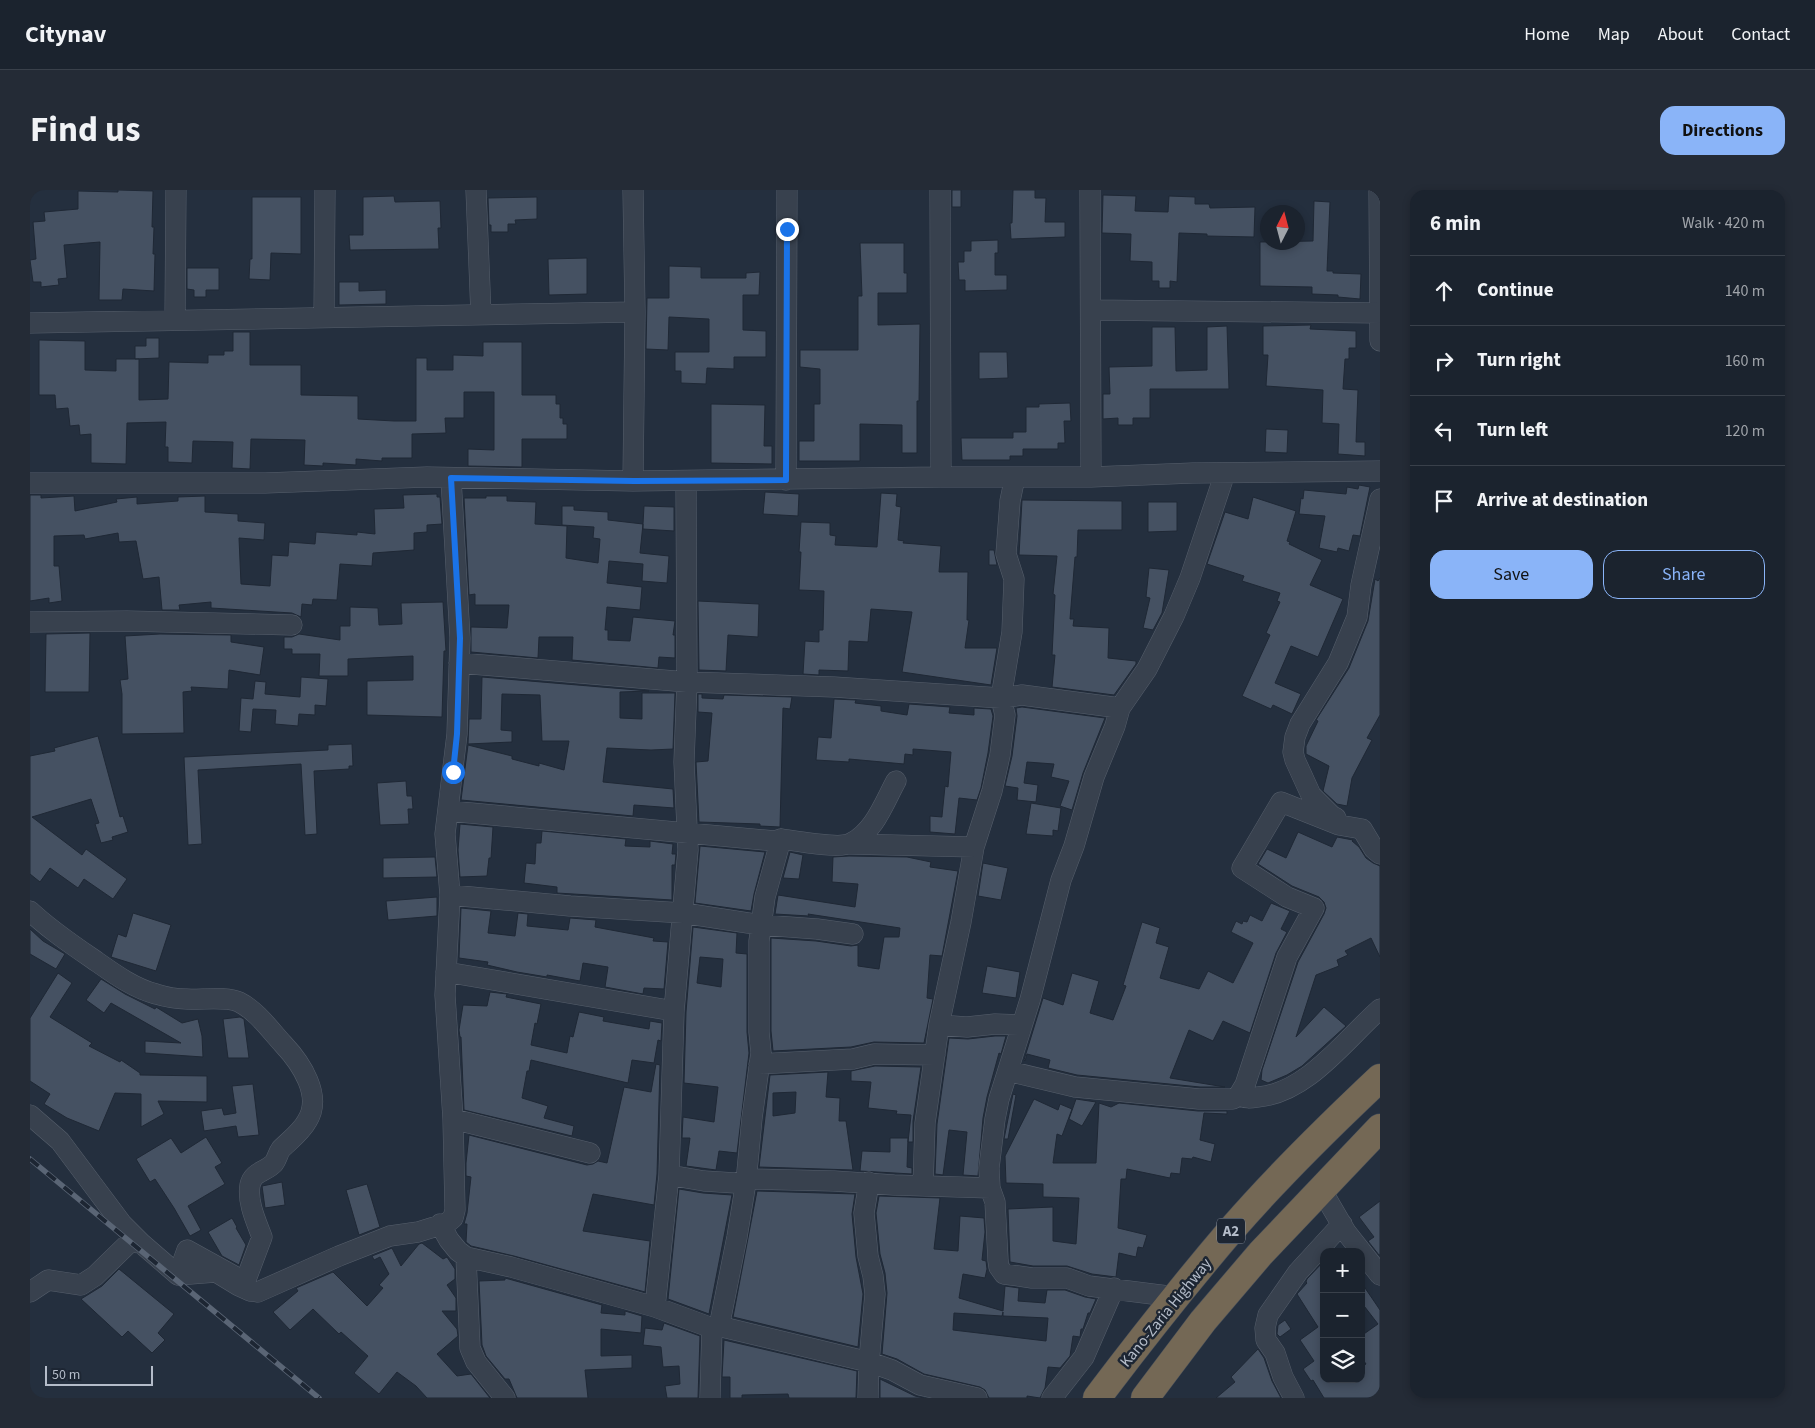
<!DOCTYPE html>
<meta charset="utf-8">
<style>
body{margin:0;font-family:"Source Sans 3",sans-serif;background:#242b36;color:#f1f3f6}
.controls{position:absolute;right:15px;bottom:15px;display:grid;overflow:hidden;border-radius:10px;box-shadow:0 2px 8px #0003}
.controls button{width:45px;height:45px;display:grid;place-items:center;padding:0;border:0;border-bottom:1px solid #39404a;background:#1b232e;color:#f1f3f6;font:25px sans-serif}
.compass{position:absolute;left:1230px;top:15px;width:45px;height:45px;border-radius:50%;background:#1b232e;box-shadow:0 2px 8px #0003;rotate:6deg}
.scale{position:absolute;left:15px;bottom:12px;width:108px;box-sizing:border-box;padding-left:5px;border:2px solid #b4bcc9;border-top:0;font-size:14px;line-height:18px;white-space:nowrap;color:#b4bcc9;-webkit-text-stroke:4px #1d2633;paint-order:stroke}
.stop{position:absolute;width:15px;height:15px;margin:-11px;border:4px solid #1a73e8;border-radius:50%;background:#fff}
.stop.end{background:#1a73e8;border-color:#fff;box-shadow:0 1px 5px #0008}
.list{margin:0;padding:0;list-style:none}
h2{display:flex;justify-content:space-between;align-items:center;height:65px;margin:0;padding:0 20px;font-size:21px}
h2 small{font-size:16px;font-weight:400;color:#a0a4aa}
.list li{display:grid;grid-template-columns:32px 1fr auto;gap:15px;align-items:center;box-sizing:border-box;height:70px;padding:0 20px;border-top:1px solid #39404a}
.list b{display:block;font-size:19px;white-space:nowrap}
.list em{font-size:16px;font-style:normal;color:#a0a4aa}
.actions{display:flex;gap:10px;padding:15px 20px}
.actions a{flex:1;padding:11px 0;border:1px solid #8ab4f8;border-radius:15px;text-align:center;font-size:18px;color:#8ab4f8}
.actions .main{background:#8ab4f8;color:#111}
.icon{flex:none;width:28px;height:28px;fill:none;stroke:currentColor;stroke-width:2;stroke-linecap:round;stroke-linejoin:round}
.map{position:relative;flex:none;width:1350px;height:1208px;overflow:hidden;border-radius:15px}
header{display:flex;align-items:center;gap:30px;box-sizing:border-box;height:70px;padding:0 25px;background:#1b232e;border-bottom:1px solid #39404a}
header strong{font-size:24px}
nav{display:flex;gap:28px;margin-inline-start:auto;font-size:18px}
.intro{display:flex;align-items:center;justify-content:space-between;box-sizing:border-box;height:120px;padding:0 30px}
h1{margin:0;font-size:35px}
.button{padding:12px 22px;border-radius:15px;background:#8ab4f8;color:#111;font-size:18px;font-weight:700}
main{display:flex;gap:30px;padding:0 30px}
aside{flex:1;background:#1b232e;border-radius:15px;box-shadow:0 2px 8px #0003}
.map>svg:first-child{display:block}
.building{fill:#455162;stroke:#1f2835;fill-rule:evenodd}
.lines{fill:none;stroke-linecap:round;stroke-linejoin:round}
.minor-casing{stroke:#565f6c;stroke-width:21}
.highway-casing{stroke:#434c59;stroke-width:29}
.minor{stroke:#38414e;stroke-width:20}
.highway{stroke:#746855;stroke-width:28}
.rail-casing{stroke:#5a6575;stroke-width:5.5}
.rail{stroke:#1d2633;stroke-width:4;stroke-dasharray:11;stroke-linecap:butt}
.route{stroke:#1a73e8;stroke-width:6}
.labels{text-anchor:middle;stroke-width:5;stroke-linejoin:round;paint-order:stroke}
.shield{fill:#1d2633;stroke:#878f9c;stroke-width:1}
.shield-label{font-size:15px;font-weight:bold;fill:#b4bcc9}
.street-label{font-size:16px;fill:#b4bcc9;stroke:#1d2633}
</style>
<header>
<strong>Citynav</strong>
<nav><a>Home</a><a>Map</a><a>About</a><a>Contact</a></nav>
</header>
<div class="intro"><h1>Find us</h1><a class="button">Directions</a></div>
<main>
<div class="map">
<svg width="1350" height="1208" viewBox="0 0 1350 1208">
<rect width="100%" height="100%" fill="#242f3e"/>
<path class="building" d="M88 0 123 1 122 37H124L123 64H125L124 101 93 99 92 110H69L70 52 34 55 37 88 28 89 29 95 11 97V92H3L0 70 6 69 3 32 15 31 14 22 48 19V1L88 2Z
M922 0H931V17H922Z
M983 0H1005V8H1016L1015 32H1035V47L981 49 980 33H982Z
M1073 5 1106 6 1105 21 1138 22 1139 6 1165 7V14H1179L1180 18 1225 17 1224 47 1177 46V44L1149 43 1147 92 1140 91V98H1129V91H1122V72L1100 71 1101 44 1072 43Z
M364 6 365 12 410 11 411 38H408L409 59 320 60 319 45H333V7Z
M222 7H271V64L241 63 240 90 219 89 220 69H222Z
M507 7V29L485 30 486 34H478V42H461V35H459L458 8Z
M1284 11 1300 12 1297 81H1303V83L1331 84 1330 109 1308 107V105L1282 104V97L1230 96V52L1283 51Z
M968 50V63H965V85H977V100L935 101V90H929L928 72H934V61H941V51Z
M830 53H874V83H877V103H848V135L890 134 889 211H887V263H872V235L830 234V271H769V251H784V214H790V179L770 177V160H828V106H832Z
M557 68V104L519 105 518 69Z
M639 76 671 77V88H716V83L730 82 729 105H713V140L736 141V167H704V179L677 178 676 194 651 193V181H645V162H679V129L639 127 638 160 616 159 617 108H639Z
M157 78H189V100H176V107H164V100L157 99Z
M309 92H329V101L356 100V114L309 115Z
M1281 135 1280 139 1326 141V158H1319V169H1315L1313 199 1328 200 1326 252H1335V266L1308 264 1309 234 1292 233 1293 200 1236 196 1238 165H1233V136Z
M1197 136 1199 199H1120V228H1103V235H1088V228L1073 229V204H1080L1079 177 1122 176V137H1145L1146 181 1177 180V137Z
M203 142H220V175H271V205L328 206V229L364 231H386V168H397V180H423V165L453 166V152H492V205H526V214H530V228H533V234H537V249H492V277L438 276V259L464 260V202H434V228H415L416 243 382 244V268H352V271L326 269V275L293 273V276L274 275 275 250 221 249 220 279 202 278 203 252 163 251 162 273 138 272V257H135L136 232 97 233 96 274 61 273V244L50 245 49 235 40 236 38 218 26 219 25 205H9V150L55 151V180L86 181V169H109V210L138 209 139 172 178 173V165H194V161H203Z
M116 148H129V168L105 169V156H116Z
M949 162H977L978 188 949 189Z
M1040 213 1041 231H1034L1035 253H1028V259H993V266H980V270H932L931 248H983V242H996V217H1009V214Z
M681 214 735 215 734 256H742V274L681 273Z
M1236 239 1258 240 1257 263 1235 262Z
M1329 295 1340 297 1330 346 1323 345 1319 361 1308 358 1307 362 1289 358 1295 326 1269 324 1271 308 1273 309 1274 300 1316 304 1317 297 1328 299Z
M735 302 769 304 768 326 733 324Z
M851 303 867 304 866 316 871 317 868 350 874 351 873 353 911 356 909 382H938L937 430H939L935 458H967L961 495 872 482 882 422 841 419 838 452 819 451 818 481 789 480V485L773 484 775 451 789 452V440H793L794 401 769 400 771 362H769L771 332 800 333V345L806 346 805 355 847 357Z
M407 304V307H410L412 334 397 335V342L384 343V360L343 363 342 376 310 374 307 410 283 409 282 415 272 414 271 427 262 423 181 418V412L149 415 150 420H132L129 387 113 389 106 351 89 352 88 343 55 349 54 345 24 346V376H29L32 411 19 413V408L0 411V305H11V308L44 306 45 321 87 312 86 309 107 307V314L148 311V307L175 306V322L208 324V331L235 333 234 350 209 348 211 394 240 396 242 365 258 366 259 352 285 354 286 342 327 345V342L345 344 344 319 374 318 373 305Z
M456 306H477V311L506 312 505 334 537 336 536 368 568 373 570 349 563 348 564 337 532 335V316H544V320L578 322V330L613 334 614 316 644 317V341L613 339V334L610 363 639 366 637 393 612 391 613 374 579 371 577 393 612 397 610 420 577 417 575 440H578V450L600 451 603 427 645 431 643 445H645V468L629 467 628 478 542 470 543 447H509L508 468 441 462V437L477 438 479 415H445V404L439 405 434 308H456Z
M1223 307 1266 321 1257 351 1260 352 1259 354 1292 370 1280 395 1313 409 1288 467 1261 456 1245 493 1271 504 1262 524 1243 515 1241 519 1212 506 1240 445 1236 443 1250 412 1247 411 1250 403 1212 391 1214 386 1177 374 1195 322 1218 329Z
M992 310 1092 311V340H1048L1047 367H1045L1040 429H1044L1043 436 1079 438 1078 468 1106 471V474L1084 505 1022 497 1025 465H1022L1025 405 1023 404 1027 366 989 365Z
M1118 312H1147V341L1118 342Z
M959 360H964L967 375H959Z
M1119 378 1139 380 1132 423 1123 440 1113 438 1120 408 1116 407Z
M1350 388V525L1337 548 1342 550 1322 588 1317 616 1307 614 1293 601 1299 576 1276 564V556L1288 531 1286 530 1319 478 1338 431 1345 389 1348 391Z
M668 411 729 414 728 447 698 445 696 481 669 480Z
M413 412 416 461H414L412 527 337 525V491L383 490V466L318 469V486H289L290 464H262V459H254V447H262L269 444 310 450V436H320V417L348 418 349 435 372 434 371 413Z
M60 443 59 502H15L16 444Z
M130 444 201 445V452L234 457 230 485 199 480 198 499 161 497 162 501 153 502 154 543 92 544V504L90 490 98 489 95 446Z
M271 487 298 489 296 516 285 515V525L269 524 268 536 245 534 246 520 223 519 221 542 209 541 211 508 223 509 225 491 236 492 235 504 270 507Z
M452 487 619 501 590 502V528L612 529V503H645L643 559 621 560 577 558 573 592 643 599 644 618 604 615 603 626 431 610 438 555 482 566V569L509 576V573L534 580 539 551H512L510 505 472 504 471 540 482 541V552L438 554 439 529H451Z
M668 504H672V508L693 509 694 505 762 507 760 519 753 518 750 637 730 636V634L669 632 666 572 678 571 682 523 668 522Z
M804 509 826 510 825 513 851 516V521L877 525 879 514 920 517 919 523 944 525V518L961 519 963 526 958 563 951 598 947 610 929 608 925 644 900 642V626L912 627V626L915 596 918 597 921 562 883 559V565L875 564 874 574 819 569V572L786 570 788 547 801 548Z
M992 517 1075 528 1053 583 1042 620 1030 616 1039 591 1021 587 1024 574 997 572 994 593 1008 595 1006 612 987 610 988 598 975 596 982 566 987 526 986 518Z
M68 546 90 627 93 626 98 642 82 647 83 650 71 653 65 634 69 633 61 609 2 627 52 665 56 659 97 689 83 709 54 689 48 698 20 678 10 692 0 684V566L25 561 24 558Z
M322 554 323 576H319V579L284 581 287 644 275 645 271 574 168 580 172 654 158 655 154 567 298 560V555Z
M376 591 377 606H382L383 619H378L379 634 350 635 347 593Z
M1001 613 1031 618 1028 641 1023 640V646L996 644Z
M430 634 463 637 461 668H459L457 686 430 687 428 660Z
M512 641 596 649 595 656 620 657V651L643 654 642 664H646L645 675H642V710L527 703V697L494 693 496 673 505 674 506 653H511Z
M1268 642 1302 657 1307 647 1323 650 1322 651 1329 657 1336 668 1343 673 1350 676V767L1341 748 1315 761 1318 765 1307 770 1309 776 1286 785 1266 847 1294 817 1316 836 1272 876 1257 885 1238 893 1231 890 1232 880 1268 772 1294 724 1296 718 1294 712 1289 707 1262 696 1228 674 1237 659 1256 668Z
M670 656 735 662 724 704 721 721 665 713Z
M760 662 773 665 769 689 753 688Z
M819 666 877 667 901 672 900 677 928 681 912 766 900 765 897 808 903 809 894 853 844 852 821 857 743 861 741 841V748L786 751 821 756 828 755V776L849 779 854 747H869L870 738 778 724 779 726 745 724 748 705 825 717 828 694 802 692 803 667Z
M405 667 407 687 353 688V668Z
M953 673 978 678 971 710 948 706Z
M407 707V726L358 730 356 711Z
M1241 713 1260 721 1251 739 1257 742 1246 763 1220 843 1193 831 1183 851 1159 840 1140 888 1195 897H1170L1047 885 1018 878 1020 870 997 864 995 871 994 870 1013 808 1033 815 1042 783 1069 791 1060 823 1083 830 1096 796 1093 795 1112 732 1130 738 1126 753 1139 757 1130 788 1169 799 1178 781 1203 793 1223 753 1201 742 1206 731 1212 734 1213 731 1217 732 1220 725 1232 731Z
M431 718 461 721 458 743 485 746 488 723 498 724 497 736 538 740 540 728 566 730 565 737 624 748 623 751 638 752 634 799 614 798 613 804 575 797 578 777 553 773 550 791 517 785V787L487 782 457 775 458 772 429 768Z
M103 723 141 735 126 781 81 767 88 744 96 747Z
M663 737 707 743 706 763 717 764V842L719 863 707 963 689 961 686 980 656 976 660 948H652L653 927 684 932 688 897 654 893 656 822ZM670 767 693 769 691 797 667 793Z
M0 739 13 751 35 764 26 779 0 764Z
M957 776 990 782 986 808 952 803Z
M28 783 42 793 20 827 62 853 59 856 90 872 91 870 110 883V885L177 886V912L128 911 134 924 111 937V904L85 903 69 941 37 928 14 914 20 904 0 891V828Z
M71 789 95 804 125 819 126 817 152 833 168 829 172 846 173 867 115 863V851L151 853 81 813 74 823 56 810Z
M460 802 477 804 476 807 511 814 507 834 505 833 501 855 537 863 540 846 543 847 549 822 574 827 573 831 619 839 620 831 632 833 631 851 628 850 624 873 602 870 598 893 501 870 499 881H497L492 908 518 916 514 928 544 936 542 946 434 920 431 847H430L429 840 433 815 457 816Z
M210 827 214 829 219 868H198L193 829Z
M965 846H976L971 864 969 863 957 907 953 928 948 986 933 985 937 942 919 940 913 985 905 984 907 934 919 848 938 849Z
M626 874 630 875 627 984 624 1015 563 1004 553 1041 620 1051 615 1102 484 1066 441 1056 436 1052 437 1034H434L437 1023 441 987 436 986V973L439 945 557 975 563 974 568 971 577 973 594 897 621 902Z
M845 876 891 877 883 931V952H878L881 925 866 924 867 921 838 918 841 892 821 891V881Z
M798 882 796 907 810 908 809 931H816L823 980 729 977 740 885ZM766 902 765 923 743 926V903Z
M223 894 229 945 208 947 206 936 174 941 171 921 192 918 194 925 206 923 202 896Z
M983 904 986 905 978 949H974Z
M1004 909 1028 920 1030 914 1042 919 1032 946 1027 944 1023 973H1066L1069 913 1081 917 1089 913 1168 921H1197V924L1174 923 1170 950 1185 954 1181 972 1163 967 1162 969 1152 968 1150 984 1141 983 1140 988 1097 979 1096 989H1091L1088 1038 1117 1045 1113 1058 1108 1057 1106 1067 1089 1063 1086 1087 1062 1084 1037 1076H1003L980 1072 978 1019 1023 1017V1051L1046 1054 1049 1008 1013 1007V994L976 993 975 966Z
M1046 909 1066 912 1052 936 1039 929Z
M176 947 192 973 185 977 195 994 158 1016 171 1040 160 1046 144 1018 125 989 120 992 106 969 141 948 151 963Z
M860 948H878L877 977 882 978V984L830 981 832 961 860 962Z
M252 992 255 1015 235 1018 232 996Z
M337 994 350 1037 329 1045 316 1000Z
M649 999 673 1003 702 1005 679 1124 638 1109Z
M727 1001 825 1004 822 1024 826 1067 833 1104 828 1157 703 1127Z
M849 1006 910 1008 904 1059 928 1061 930 1026 954 1028 955 1042 952 1070 956 1071 957 1079 955 1088 933 1084 929 1108 973 1121 975 1096 989 1098 988 1111 1015 1113 1017 1100H1035L1055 1107 1066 1109 1060 1123H1058L1053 1139H1051L1050 1147 1043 1146 1040 1166 1030 1178 1018 1177 1015 1198 1010 1208 997 1206V1208H959L955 1200 950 1197 894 1184 867 1169 852 1164 857 1103 855 1083 850 1064 846 1023ZM973 1122V1126L1018 1128 1016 1151 923 1140 924 1123 972 1126Z
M1350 1011V1065H1349L1338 1051 1344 1047 1329 1027Z
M202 1028 207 1037 206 1038 216 1055 209 1075 192 1066 178 1042Z
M392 1053 413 1069 417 1067 425 1079V1089L417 1095 426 1108V1121H412L427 1139 428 1146 407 1164 427 1186 441 1184 460 1208H397L386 1196 367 1182 349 1204 324 1183 338 1166 311 1142 309 1144 283 1119 260 1140 243 1122 268 1101 266 1098 303 1082 337 1116 353 1098 349 1095 359 1084 350 1067 344 1070 342 1066 362 1058 371 1076 389 1054Z
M1294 1071V1189H1331V1177L1336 1174 1331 1167V1146L1348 1134 1331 1112V1092L1350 1120V1208H1294L1283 1190 1281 1191 1273 1179 1284 1171 1270 1150 1288 1137 1267 1104 1277 1093 1276 1092 1277 1089Z
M89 1079 144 1124 128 1143 135 1150 122 1163 98 1141 92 1147 51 1109 72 1096Z
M475 1088 572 1115 571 1123 595 1125V1121L612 1126 611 1143 571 1139V1166L602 1165V1178L555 1180 558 1208H487L479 1189H475L456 1166 452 1155 449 1091 475 1090Z
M1255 1130 1261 1139 1250 1147 1247 1144 1248 1135Z
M634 1133 670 1146 668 1208H637L635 1196 650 1194 649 1176 633 1177 631 1157 613 1155 615 1138 632 1140Z
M694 1150 827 1181 826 1208H759L758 1204 712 1205V1208H700V1187H692Z
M1228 1159 1234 1168 1242 1191 1251 1208H1186L1205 1192 1201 1187Z
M850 1189 885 1206 894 1208H850Z"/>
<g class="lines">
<defs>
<path id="minor" d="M446 0 451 125
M603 0 605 122 603 291
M910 0 911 287
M1060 0 1061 287
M1349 0 1350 151
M1061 120 1350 123
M294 128 295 0
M145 130 146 0
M0 133 605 122
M756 290 757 0
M0 293H235L397 287 603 291 911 287H1061L1163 283 1350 281
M0 432 97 431 262 435
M429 473 657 492 804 497 971 508 992 505 1090 518
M419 621 745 651 751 649C765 651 810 659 821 653 844 642 854 613 866 591
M1306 628 1302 626 1281 605 1265 570 1263 562 1265 547 1270 534 1308 473 1327 427 1331 395 1350 309
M820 654 944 657
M420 705 540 716 653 723 731 735 787 739 823 744
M0 721C19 739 41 754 63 769 83 783 103 798 126 804 136 807 147 809 156 809 170 810 197 806 209 812 227 821 240 840 253 854 271 873 293 906 277 931 271 942 260 950 251 959 248 963 247 969 244 973 236 982 223 981 220 995 217 1012 226 1031 232 1047L215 1092 157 1060 148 1085
M416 782 644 821
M909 835 937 837 965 834 992 835
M729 874 823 869 844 864 905 865
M978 881 1045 897 1169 909H1203L1209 905 1215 895 1257 767 1284 718 1257 707 1212 678 1251 612 1309 635 1332 639 1344 659 1350 664
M1209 905C1215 909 1221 908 1228 907 1277 903 1315 850 1350 819
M0 925 30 951 92 1034 111 1053 148 1085 186 1082 209 1096 220 1101 228 1102 309 1066 360 1046 388 1042 417 1033 423 1028 425 1020 423 929 415 805 420 705 415 644 427 544 430 448 421 288
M423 929 560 963
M639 985 674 991 706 993 721 989 804 991 864 995 960 998
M893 996 895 933 909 835 931 732 944 657 962 601 970 565 975 525 971 508 982 442 984 389 976 364 980 311 985 287
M1291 999 1316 1042 1350 1085
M410 1034 419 1050 428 1061 436 1067 481 1077 625 1117 682 1138 688 1136 839 1172 862 1180 890 1195 947 1208
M436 1067 440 1158 446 1172 475 1208
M0 1102 18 1090 51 1095 65 1086 100 1052 111 1053
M1146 1107 1059 1096 1037 1088H1002L974 1084 969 1077 968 1070 965 1012 960 998 959 978 965 929 969 909 1000 810 1031 690 1044 656 1064 587 1085 536 1090 518 1117 479 1144 426 1160 388 1195 283
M625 1117 639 985 644 821 658 660 654 572 657 492 656 291
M689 1137 707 1047 716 992 722 928 731 863 729 842V751L735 707 751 649
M680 1208 682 1138
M838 1208 839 1172 845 1104 843 1086 838 1066 834 1023 839 992
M1022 1208 1054 1167 1084 1098
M1264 1208 1253 1187 1245 1163 1236 1150 1235 1138 1238 1125 1268 1082 1312 1034"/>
<path id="highway" d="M1067 1208C1110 1151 1155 1094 1202 1039 1248 986 1299 936 1350 888
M1115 1208 1173 1131 1231 1063 1350 938"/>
</defs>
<use href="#minor" class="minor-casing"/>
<use href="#highway" class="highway-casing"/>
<use href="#minor" class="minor"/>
<use href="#highway" class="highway"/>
<defs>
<path id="rail" d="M0 969 289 1208"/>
</defs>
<use href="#rail" class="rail-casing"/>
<use href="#rail" class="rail"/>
</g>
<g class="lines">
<path class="route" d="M423 582 427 544 430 448 421 288 604 291 756 290 757 39"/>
</g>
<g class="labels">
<rect class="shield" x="1187" y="1028.5" width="28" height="25" rx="4"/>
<g class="shield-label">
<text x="1201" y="1046">A2</text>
</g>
<g class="street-label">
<text transform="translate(1135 1122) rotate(-51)" y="6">Kano-Zaria Highway</text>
</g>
</g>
</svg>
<div class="controls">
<button>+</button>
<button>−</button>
<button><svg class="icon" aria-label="layers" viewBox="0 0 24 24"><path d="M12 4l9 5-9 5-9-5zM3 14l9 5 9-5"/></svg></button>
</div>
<svg class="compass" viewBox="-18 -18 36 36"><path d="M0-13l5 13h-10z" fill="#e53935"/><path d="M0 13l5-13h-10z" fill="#a0a4aa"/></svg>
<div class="scale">50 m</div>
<div class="stop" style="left:423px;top:582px"></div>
<div class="stop end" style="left:757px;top:39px"></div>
</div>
<aside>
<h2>6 min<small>Walk · 420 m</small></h2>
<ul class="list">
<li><svg class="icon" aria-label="ahead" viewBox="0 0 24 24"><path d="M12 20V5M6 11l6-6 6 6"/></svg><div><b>Continue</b></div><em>140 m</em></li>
<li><svg class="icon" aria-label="right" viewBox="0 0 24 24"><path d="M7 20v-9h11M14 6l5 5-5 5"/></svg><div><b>Turn right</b></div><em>160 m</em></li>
<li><svg class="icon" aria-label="left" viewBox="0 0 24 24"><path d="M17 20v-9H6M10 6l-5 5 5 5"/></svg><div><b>Turn left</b></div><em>120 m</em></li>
<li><svg class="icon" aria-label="arrive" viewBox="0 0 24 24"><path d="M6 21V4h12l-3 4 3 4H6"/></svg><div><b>Arrive at destination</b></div></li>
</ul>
<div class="actions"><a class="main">Save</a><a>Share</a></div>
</aside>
</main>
